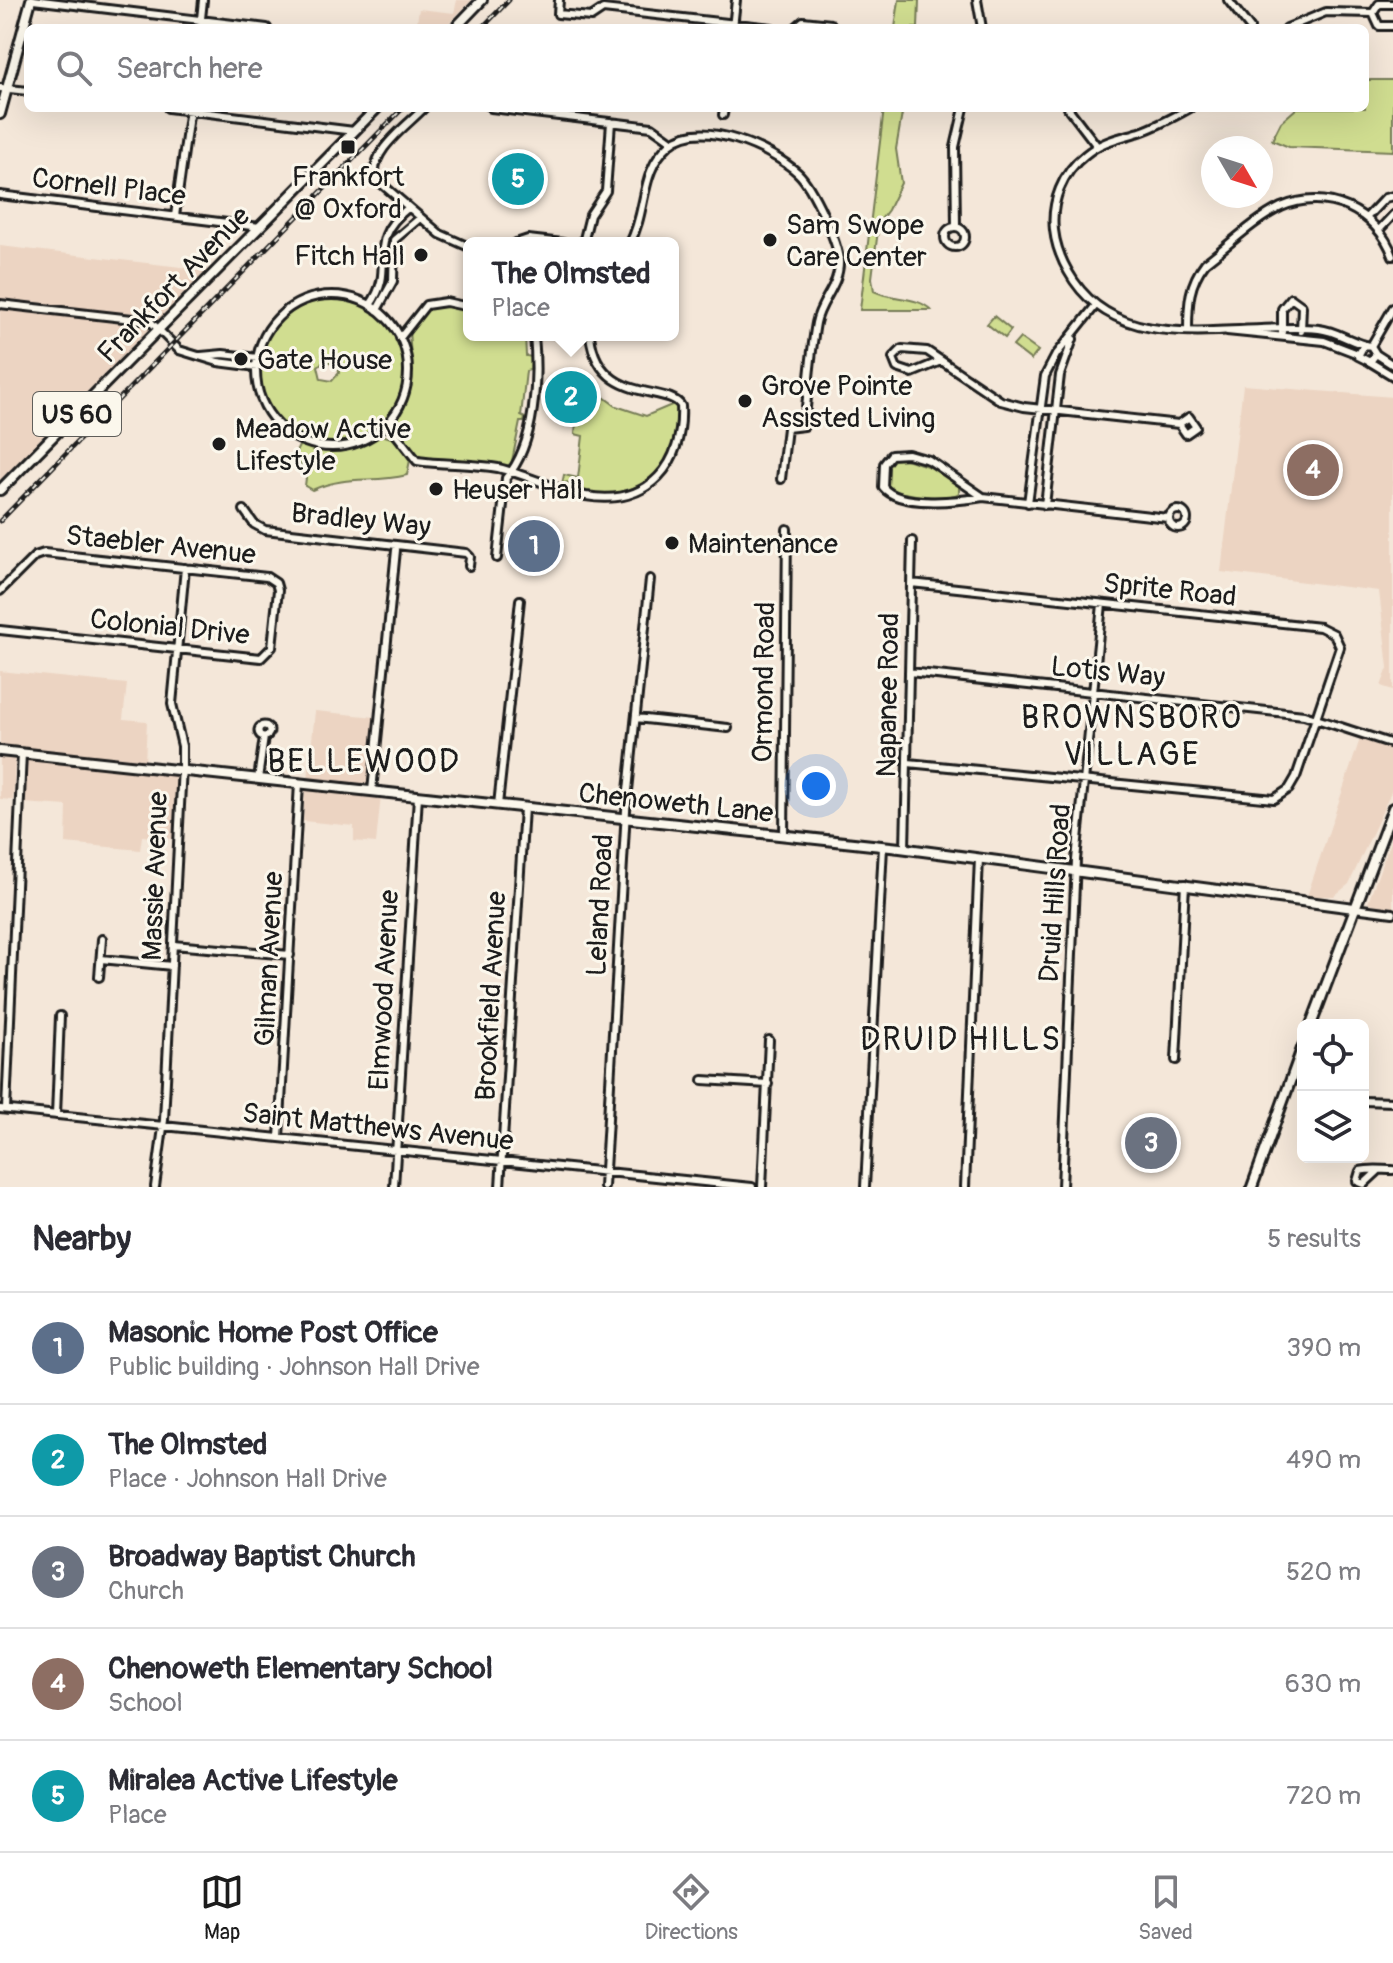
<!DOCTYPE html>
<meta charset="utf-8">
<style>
body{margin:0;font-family:Pangolin,sans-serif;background:#f7f7f7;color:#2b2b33}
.controls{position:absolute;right:24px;bottom:24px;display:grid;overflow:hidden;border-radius:12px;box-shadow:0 8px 32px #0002}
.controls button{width:72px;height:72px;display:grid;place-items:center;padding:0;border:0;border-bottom:2px solid #e1e1e2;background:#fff;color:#2b2b33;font:40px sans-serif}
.compass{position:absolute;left:1201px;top:136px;width:72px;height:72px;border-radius:50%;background:#fff;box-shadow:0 8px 32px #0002;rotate:129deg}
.you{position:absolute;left:816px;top:786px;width:28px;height:28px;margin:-20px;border:6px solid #fff;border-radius:50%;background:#1a73e8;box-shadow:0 0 0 12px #1a73e833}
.badge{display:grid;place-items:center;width:52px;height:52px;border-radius:50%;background:#1c1c1c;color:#fff;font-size:26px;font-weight:700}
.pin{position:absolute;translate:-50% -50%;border:4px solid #fff;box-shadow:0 2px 8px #0006}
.popup{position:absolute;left:463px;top:237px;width:216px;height:104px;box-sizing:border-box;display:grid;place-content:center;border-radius:12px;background:#fff;filter:drop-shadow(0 2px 6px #0005);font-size:26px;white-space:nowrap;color:#7c7c81}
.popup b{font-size:30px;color:#2b2b33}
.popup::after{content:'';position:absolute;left:50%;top:100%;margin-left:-16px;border:16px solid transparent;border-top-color:#fff}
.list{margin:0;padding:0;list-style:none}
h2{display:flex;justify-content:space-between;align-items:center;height:104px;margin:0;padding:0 32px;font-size:34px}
h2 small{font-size:26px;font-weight:400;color:#7c7c81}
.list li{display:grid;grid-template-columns:52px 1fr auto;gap:24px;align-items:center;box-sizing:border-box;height:112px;padding:0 32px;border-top:2px solid #e1e1e2}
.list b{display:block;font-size:30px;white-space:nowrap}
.list p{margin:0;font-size:26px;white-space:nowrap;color:#7c7c81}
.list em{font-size:26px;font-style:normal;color:#7c7c81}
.icon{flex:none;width:44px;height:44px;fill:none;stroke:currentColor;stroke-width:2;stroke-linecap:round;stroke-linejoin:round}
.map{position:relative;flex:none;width:1393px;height:1187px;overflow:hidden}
.search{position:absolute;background:#fff;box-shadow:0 8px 32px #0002;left:24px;right:24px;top:24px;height:88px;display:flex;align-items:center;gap:20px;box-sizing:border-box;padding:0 28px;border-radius:12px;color:#7c7c81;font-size:30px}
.sheet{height:664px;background:#fff}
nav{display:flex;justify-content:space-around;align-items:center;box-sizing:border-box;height:112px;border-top:2px solid #e1e1e2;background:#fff;font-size:22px;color:#7c7c81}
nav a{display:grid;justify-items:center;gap:4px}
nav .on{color:#1c1c1c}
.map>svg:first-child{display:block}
.built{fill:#ecd4c2}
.green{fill:#d0dd90;stroke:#767c56;stroke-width:2;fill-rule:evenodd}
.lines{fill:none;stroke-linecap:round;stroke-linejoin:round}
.minor-casing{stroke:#1c1c1c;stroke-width:12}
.major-casing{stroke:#1c1c1c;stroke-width:14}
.minor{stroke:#fbf7ec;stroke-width:6}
.major{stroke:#fbf7ec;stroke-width:8}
.rail-casing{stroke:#1c1c1c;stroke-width:5}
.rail{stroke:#fbf7ec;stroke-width:2;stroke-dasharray:6;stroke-linecap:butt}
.poi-dot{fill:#1c1c1c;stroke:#fbf7ec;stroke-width:3}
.labels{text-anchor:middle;stroke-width:6;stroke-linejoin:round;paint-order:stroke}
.shield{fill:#fbf7ec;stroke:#5f5e5a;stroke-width:2}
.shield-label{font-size:26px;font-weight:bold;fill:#1c1c1c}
.poi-label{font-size:28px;fill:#1c1c1c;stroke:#fbf7ec;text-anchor:start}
.street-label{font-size:28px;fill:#1c1c1c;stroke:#fbf7ec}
.quarter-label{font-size:32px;letter-spacing:2px;fill:#1c1c1c;stroke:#fbf7ec}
</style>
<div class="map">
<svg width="1393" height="1187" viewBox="0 0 1393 1187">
<rect width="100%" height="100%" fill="#f4e7d9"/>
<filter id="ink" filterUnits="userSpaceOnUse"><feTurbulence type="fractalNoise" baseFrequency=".0125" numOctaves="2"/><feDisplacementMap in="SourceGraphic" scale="16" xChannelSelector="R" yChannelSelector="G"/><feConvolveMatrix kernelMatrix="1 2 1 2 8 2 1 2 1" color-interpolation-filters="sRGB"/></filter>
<g filter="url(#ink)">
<path class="built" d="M457 0H472L444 28H416L419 9 454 13Z
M0 246 207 270 0 480Z
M1243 385 1393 397V690L1381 686 1388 668 1379 591 1221 572Z
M0 671 127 684 123 719 147 721 145 763 0 747Z
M315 711 385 718 378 787 308 779Z
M1361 736 1393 750V788L1349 884 1334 896H1307Z
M0 758 15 759 13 800 0 799Z
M27 758 177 773 174 839 142 836 140 850 66 843 67 806 23 803Z
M305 787 381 795 376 843 354 841V826L303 821Z
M1393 833V909L1368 903Z"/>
<path class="green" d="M899 0H919L918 28H895Z
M1365 80H1393V151L1289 147 1272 140 1281 122 1297 108H1365Z
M884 108H903L896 149 901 183 888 210 879 222 872 278 874 291C891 300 918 296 931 310H860Z
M342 298C446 320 408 466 314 441 296 436 280 425 270 409 237 355 283 295 342 298ZM324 361 338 364 339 373 332 381 321 379 318 366Z
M443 305 469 310V335H525L526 356 532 357 530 370 526 371 521 416 525 418 524 422H520L511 466 422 458 402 438 397 418 407 397 412 372 409 330 423 311Z
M994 316 1011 330 1005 338 987 324Z
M1020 338 1038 351 1031 360 1013 346Z
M597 392 616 406 646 416 674 404 679 410 671 457 653 479 620 494 605 495 581 491 567 482 562 484 564 475 578 478 583 436 575 434 576 423H584V407L594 410 595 400H599Z
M379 434 394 439 410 460 407 475C372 484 349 474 312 490L305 486 307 470 293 458 300 444 343 448Z
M900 457 933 468 959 484V493C949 501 896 494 885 487V466L893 458Z"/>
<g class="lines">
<defs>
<path id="minor" d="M33 0 267 28
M559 0 558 14 591 17 603 9 772 28
M977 0 982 28
M1228 0 1250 28
M1373 13 1379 26H1393
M1373 13 1379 4H1393
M200 28 203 0
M733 28 736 0
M795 28 803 21 831 24 830 28
M1287 28 1326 12 1373 13
M0 88 28 91
M168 108 354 131
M424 108C407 126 368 152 376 179L440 234 469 247
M491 108 652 127 673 142
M1068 108 1097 146
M1190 108C1174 117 1158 126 1140 132 1120 138 1101 141 1085 155 1062 173 1051 202 1054 230 1056 248 1064 266 1074 281 1127 359 1241 321 1319 329 1338 331 1353 344 1371 346L1376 354 1370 362 1358 356 1364 345
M723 115 724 108
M0 195 260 227
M175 216 190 108
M1367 217 1385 198 1393 196
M945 237a10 10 0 1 1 20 0a10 10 0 1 1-20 0Z
M956 227 955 147 964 108
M1379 230 1393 215
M516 243 528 239 563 243
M583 243 590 215 606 191 611 122
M630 243C648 209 639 171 670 144 702 117 772 149 798 173 812 186 838 242 839 261 840 285 820 301 816 323 810 357 808 392 804 426L787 428 781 479
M256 371a76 76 0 1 1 152 0a76 76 0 1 1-152 0Z
M0 304 150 321 179 350 218 362 257 367
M370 305C399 265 362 244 408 208
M377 310 393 281 394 240 420 218
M1188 330C1188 303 1189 284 1205 263 1229 245 1254 220 1281 207 1326 187 1377 211 1393 256
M1227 331 1324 341 1358 354
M1282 332V309L1291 298 1302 306 1301 331
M400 338 426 305 446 302 469 307
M1371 346 1393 308
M1376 354 1393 365
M201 356 223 354 258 358
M941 361 912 373 897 368 893 358 902 349 927 351 1001 401 1024 407 1179 424 1189 417 1196 427 1186 434 1179 424
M1370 362 1393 376
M388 424 417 461C444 465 471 463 498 468 528 475 556 490 586 496 649 507 684 464 681 406 669 384 598 405 590 335
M983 497C959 501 899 508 883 487L884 464 891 455 908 454 929 460 983 497 1168 518
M1028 503 1045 376 1056 355 1096 305
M1045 505 1060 375 1073 339
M1169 519a9 9 0 1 1 18 0a9 9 0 1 1-18 0Z
M244 510 254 524 265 530 466 553 470 557 469 566
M497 558 506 478C536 444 538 378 534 335
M0 591 35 556 44 553 267 577 276 583 278 590 272 647 261 658 0 630
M909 672 1304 715 1393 744
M636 718 728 728
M258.5 731a5.5 5.5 0 1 1 11 0a5.5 5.5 0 1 1-11 0Z
M908 763 1274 799 1289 789 1296 777 1340 647 1334 634 1320 627 911 583
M258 779 264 737
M372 791 396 550
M498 805 520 600
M784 836 787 529
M905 849 912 541
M1354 908 1393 913
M173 945 290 955
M101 959 172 966
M99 977 102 939
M1176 1060 1185 884
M703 1080 768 1084
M1363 1101 1393 1102
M0 1109 752 1187
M6 1109 22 753
M56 1115 60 1016
M279 1138 299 783
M1379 1170 1364 1184 1357 1181 1360 1171C1371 1168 1382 1170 1393 1170
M155 1187 164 1120 182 766V746L172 704 185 568
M394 1187 418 796
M500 1187 524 808
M604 1187 626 810 650 579
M762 1187 769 1040
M865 1187 883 847
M965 1187 979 858
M1062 1187 1076 860 1102 604"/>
<path id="major" d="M455 28 482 0
M0 114 31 0
M0 490 377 108
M0 751 900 848 1354 908
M1311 1025 1393 808
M1252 1187 1303 1046"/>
</defs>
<use href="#minor" class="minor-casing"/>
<use href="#major" class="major-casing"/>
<use href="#minor" class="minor"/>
<use href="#major" class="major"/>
<defs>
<path id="rail" d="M482 28 509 0
M0 521 403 108"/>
</defs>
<use href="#rail" class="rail-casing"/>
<use href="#rail" class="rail"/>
</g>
</g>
<g class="poi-dot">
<rect x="340" y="139" width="16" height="16" rx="4"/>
<circle cx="770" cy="240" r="8"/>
<circle cx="421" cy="255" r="8"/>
<circle cx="241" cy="359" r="8"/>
<circle cx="745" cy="401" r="8"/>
<circle cx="219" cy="444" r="8"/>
<circle cx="436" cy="489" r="8"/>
<circle cx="672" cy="543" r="8"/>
</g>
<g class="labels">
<rect class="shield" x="33" y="392" width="88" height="44" rx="6"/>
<g class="shield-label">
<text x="77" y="423">US 60</text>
</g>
<g class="poi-label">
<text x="348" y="186" text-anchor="middle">Frankfort<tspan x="348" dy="32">@ Oxford</tspan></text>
<text x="786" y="234">Sam Swope<tspan x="786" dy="32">Care Center</tspan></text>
<text x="405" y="265" text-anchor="end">Fitch Hall</text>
<text x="257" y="369">Gate House</text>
<text x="761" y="395">Grove Pointe<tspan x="761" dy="32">Assisted Living</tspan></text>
<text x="235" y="438">Meadow Active<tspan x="235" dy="32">Lifestyle</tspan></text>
<text x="452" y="499">Heuser Hall</text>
<text x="688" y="553">Maintenance</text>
</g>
<g class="street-label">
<text transform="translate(109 186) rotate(7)" y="10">Cornell Place</text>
<text transform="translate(173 284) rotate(-46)" y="10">Frankfort Avenue</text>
<text transform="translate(361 519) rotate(6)" y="10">Bradley Way</text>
<text transform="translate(161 544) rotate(6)" y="10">Staebler Avenue</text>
<text transform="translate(1170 589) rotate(6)" y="10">Sprite Road</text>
<text transform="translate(170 626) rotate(6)" y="10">Colonial Drive</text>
<text transform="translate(1108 671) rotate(6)" y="10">Lotis Way</text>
<text transform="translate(763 682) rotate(-89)" y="10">Ormond Road</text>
<text transform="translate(887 695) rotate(-89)" y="10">Napanee Road</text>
<text transform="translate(676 802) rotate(6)" y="10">Chenoweth Lane</text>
<text transform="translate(154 876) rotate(-88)" y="10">Massie Avenue</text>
<text transform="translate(1054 893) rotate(-86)" y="10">Druid Hills Road</text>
<text transform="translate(599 905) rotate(-87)" y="10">Leland Road</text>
<text transform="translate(268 959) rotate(-87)" y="10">Gilman Avenue</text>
<text transform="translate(383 990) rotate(-87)" y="10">Elmwood Avenue</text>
<text transform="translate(490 996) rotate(-87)" y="10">Brookfield Avenue</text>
<text transform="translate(378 1126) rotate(6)" y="10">Saint Matthews Avenue</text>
</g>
<g class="quarter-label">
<text x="1132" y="728">BROWNSBORO<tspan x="1132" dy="37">VILLAGE</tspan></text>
<text x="364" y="772">BELLEWOOD</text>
<text x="961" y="1050">DRUID HILLS</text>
</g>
</g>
</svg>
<div class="controls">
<button><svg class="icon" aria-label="locate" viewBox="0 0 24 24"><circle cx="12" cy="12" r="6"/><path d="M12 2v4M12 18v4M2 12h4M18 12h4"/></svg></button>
<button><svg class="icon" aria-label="layers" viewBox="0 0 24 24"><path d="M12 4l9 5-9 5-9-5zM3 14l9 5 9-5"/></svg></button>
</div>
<svg class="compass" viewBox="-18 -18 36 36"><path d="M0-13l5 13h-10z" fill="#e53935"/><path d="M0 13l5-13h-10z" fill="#7c7c81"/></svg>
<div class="you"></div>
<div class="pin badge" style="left:534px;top:546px;background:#5c6f8a">1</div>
<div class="pin badge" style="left:571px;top:397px;background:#0f9aa8">2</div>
<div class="popup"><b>The Olmsted</b>Place</div>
<div class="pin badge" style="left:1151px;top:1143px;background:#6b7280">3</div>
<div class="pin badge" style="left:1313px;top:470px;background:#8d6e63">4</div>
<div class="pin badge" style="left:518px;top:179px;background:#0f9aa8">5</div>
<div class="search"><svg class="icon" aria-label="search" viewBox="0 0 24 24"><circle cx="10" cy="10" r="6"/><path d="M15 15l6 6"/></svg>Search here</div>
</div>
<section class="sheet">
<h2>Nearby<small>5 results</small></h2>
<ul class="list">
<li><span class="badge" style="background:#5c6f8a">1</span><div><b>Masonic Home Post Office</b><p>Public building · Johnson Hall Drive</p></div><em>390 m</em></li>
<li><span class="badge" style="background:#0f9aa8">2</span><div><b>The Olmsted</b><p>Place · Johnson Hall Drive</p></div><em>490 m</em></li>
<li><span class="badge" style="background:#6b7280">3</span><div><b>Broadway Baptist Church</b><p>Church</p></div><em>520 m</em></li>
<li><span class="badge" style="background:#8d6e63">4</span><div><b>Chenoweth Elementary School</b><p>School</p></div><em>630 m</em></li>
<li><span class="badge" style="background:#0f9aa8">5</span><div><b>Miralea Active Lifestyle</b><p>Place</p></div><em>720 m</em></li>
</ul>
</section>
<nav>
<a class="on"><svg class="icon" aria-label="map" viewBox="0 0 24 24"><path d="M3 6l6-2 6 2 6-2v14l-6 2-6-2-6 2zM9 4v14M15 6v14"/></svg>Map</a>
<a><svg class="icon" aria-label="directions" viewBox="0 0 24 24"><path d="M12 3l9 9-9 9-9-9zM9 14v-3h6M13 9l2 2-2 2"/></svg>Directions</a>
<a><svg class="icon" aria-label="saved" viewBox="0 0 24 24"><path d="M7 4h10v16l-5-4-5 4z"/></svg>Saved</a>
</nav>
